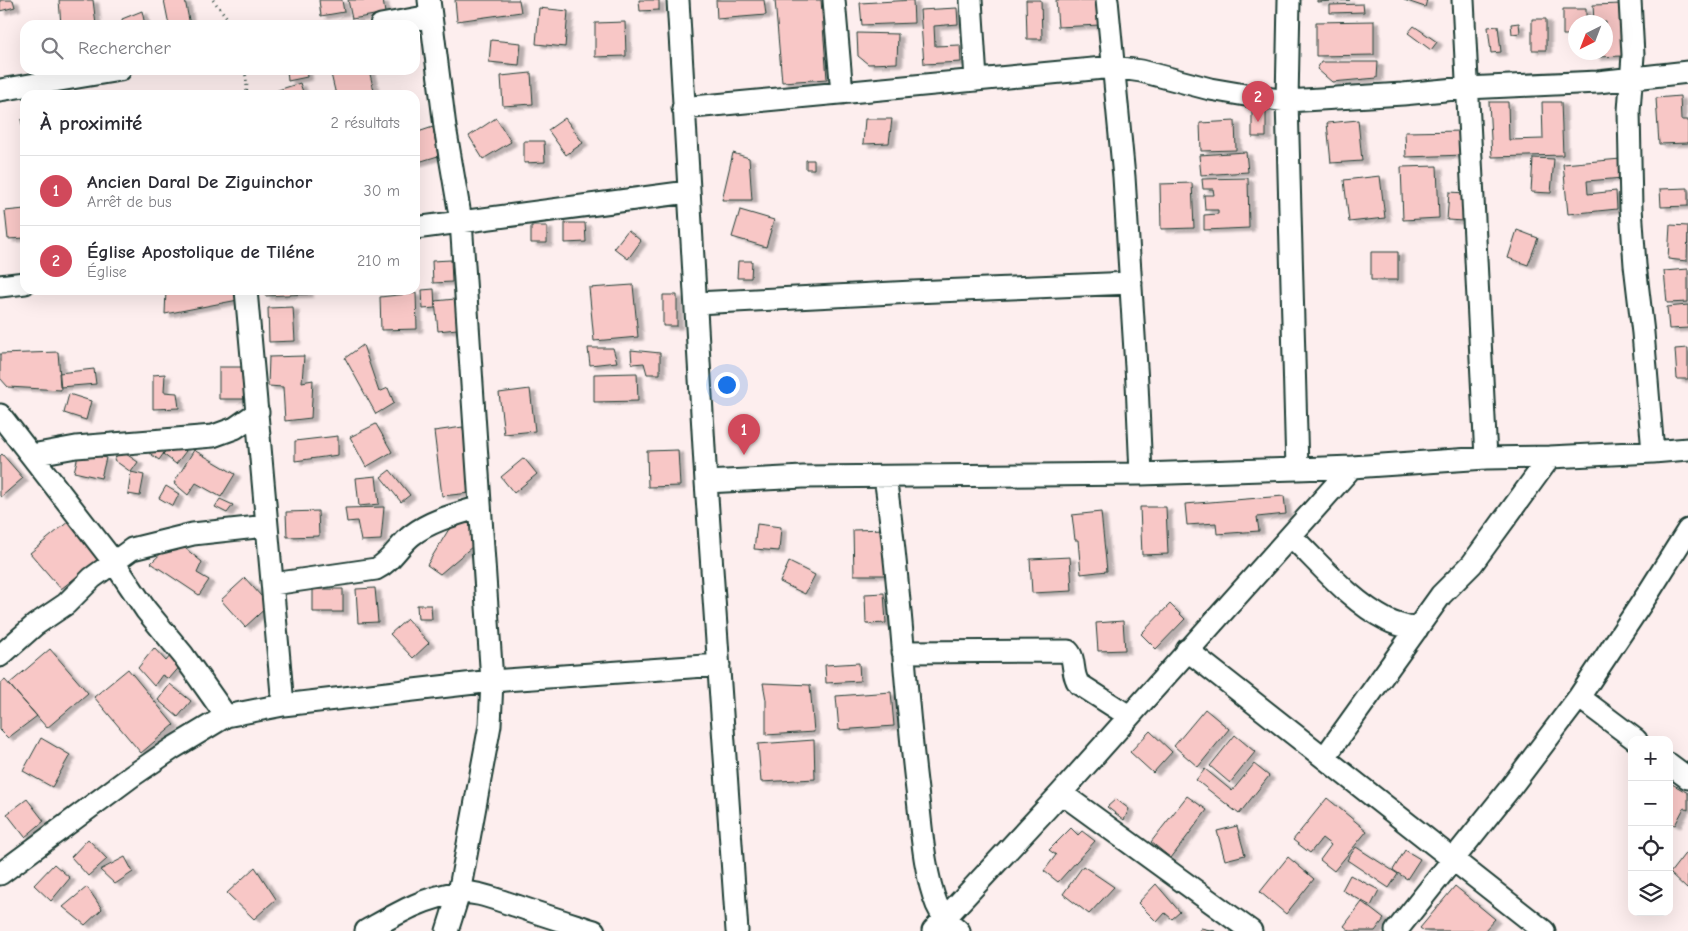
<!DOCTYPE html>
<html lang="fr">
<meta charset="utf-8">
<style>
body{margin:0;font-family:"Comic Neue",sans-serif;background:#f7f7f7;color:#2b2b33}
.controls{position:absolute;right:15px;bottom:15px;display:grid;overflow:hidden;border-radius:10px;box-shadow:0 5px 20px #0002}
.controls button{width:45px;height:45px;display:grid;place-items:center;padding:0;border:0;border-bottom:1px solid #e1e1e2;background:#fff;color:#2b2b33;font:25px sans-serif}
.compass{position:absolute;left:1568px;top:15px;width:45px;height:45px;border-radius:50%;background:#fff;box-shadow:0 5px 20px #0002;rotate:222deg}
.you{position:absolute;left:726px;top:384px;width:18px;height:18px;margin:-12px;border:4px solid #fff;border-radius:50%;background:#1a73e8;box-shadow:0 0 0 8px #1a73e833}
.badge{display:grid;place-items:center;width:32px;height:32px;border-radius:50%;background:#d1495b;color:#fff;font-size:16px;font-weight:700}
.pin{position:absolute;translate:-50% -41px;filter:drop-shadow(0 1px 2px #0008)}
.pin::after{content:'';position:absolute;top:26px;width:18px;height:15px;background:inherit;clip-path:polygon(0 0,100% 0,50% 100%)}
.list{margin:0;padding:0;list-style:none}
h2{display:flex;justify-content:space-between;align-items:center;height:65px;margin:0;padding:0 20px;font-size:21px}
h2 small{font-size:16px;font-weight:400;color:#7c7c81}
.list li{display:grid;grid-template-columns:32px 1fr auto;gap:15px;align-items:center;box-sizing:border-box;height:70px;padding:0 20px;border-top:1px solid #e1e1e2}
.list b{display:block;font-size:19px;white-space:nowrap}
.list p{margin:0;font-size:16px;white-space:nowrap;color:#7c7c81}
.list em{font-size:16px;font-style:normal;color:#7c7c81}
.icon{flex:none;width:28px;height:28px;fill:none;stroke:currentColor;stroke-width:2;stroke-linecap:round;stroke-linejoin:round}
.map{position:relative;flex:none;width:1688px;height:931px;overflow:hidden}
.search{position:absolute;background:#fff;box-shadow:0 5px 20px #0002;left:20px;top:20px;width:400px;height:55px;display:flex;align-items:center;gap:12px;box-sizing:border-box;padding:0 18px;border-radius:15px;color:#7c7c81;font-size:19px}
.panel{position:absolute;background:#fff;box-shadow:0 5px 20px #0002;left:20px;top:90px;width:400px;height:205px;border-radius:15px}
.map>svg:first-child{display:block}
.building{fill:#f8c7c6;stroke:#1f3d34;filter:url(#shadow)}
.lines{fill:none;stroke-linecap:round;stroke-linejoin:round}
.minor-casing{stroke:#1f3d34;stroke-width:25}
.path{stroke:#1f3d34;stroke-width:3;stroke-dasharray:1 4;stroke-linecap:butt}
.minor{stroke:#fff;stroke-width:21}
</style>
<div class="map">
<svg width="1688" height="931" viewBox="0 0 1688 931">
<defs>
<filter id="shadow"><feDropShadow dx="5.5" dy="3" stdDeviation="1" flood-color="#0004"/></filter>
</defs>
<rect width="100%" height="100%" fill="#fdeeee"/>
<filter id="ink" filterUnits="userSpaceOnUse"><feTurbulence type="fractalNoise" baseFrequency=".02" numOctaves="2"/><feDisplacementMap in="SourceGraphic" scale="10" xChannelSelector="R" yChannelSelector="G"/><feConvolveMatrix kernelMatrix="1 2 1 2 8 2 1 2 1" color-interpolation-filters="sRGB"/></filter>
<g filter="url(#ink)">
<path class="building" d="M0 0H13L15 7 0 11Z
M59 0H93L96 25H61Z
M164 0H185L190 25H169Z
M319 0H342L344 12 321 16Z
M348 0H383L385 13 352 19Z
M455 0H519L521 12 457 21Z
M639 0H659V10L640 11Z
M716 0H764L766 15 717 19Z
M775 0H821L827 79 782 82Z
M913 0 914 23 862 25 860 3Z
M1026 0H1041L1042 39H1027Z
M1056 0H1098L1100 25 1058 27Z
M1317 0H1350L1317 2Z
M1404 0H1427L1425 7Z
M1363 4 1364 12 1330 13V5Z
M1621 4 1623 56 1595 57V52H1606V22H1594L1593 5Z
M539 8 568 11 565 47 536 44Z
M957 8 958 24 934 26 935 46 960 45 961 62 924 64 920 10Z
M1563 9H1586V22H1576V35H1563Z
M142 11 145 25H123L122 19Z
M1532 19H1546V50H1532Z
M1374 21V55L1316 56V22Z
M625 22 626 56 595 57V23Z
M1519 23 1520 33 1512 34 1511 24Z
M1414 26 1437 42 1431 50 1408 33Z
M1498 26 1501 52 1491 53 1488 27Z
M857 33 898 34 897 63 868 64 858 56Z
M491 40 521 43 519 65 489 62Z
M1321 62H1378L1377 78 1332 82 1317 69Z
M287 70H306L307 77 288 81Z
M351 70H369L375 95H336L331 74Z
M531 73 533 104 503 106 501 76Z
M300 83 304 95H270L269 93Z
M1680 96 1681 120H1688V143L1659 144 1656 98Z
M1489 102H1508L1509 140 1543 139 1542 102H1561L1563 155 1492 157Z
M1266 108V137H1252V109Z
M496 118 511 142 483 159 469 136Z
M565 118 583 143 566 155 548 130Z
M25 119V135L21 120Z
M865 119H892L889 143 863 144Z
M1358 120 1362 161 1331 163 1327 123Z
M1235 121 1236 150 1201 151 1200 123Z
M433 127 438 156 415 163V133Z
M1464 131 1465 155 1406 157 1405 132Z
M524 141H544L545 162 524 163Z
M1246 152 1248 172 1201 175 1199 155Z
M733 153 749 158 752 200H722Z
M1533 158 1554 159 1551 193 1531 192Z
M1621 159 1623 178 1587 181 1588 194 1616 191 1617 209 1568 214 1563 164Z
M806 160H814V169H806Z
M1437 166 1439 218 1403 220 1401 167Z
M1380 176 1385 218 1349 222 1344 180Z
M1248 178 1249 228 1204 230V215L1218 214V210H1205L1204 195H1214L1213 189H1203L1202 179Z
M1192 183 1194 228 1161 229 1160 184Z
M1688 188V206L1661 207 1660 189Z
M1449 192 1466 193 1465 221 1447 220Z
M25 209V238L8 239 5 211Z
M740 210 774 220 766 247 732 237Z
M565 223H585L586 242 565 243Z
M1670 225 1688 226 1687 261 1668 259Z
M531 226H547V243H531Z
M628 230 641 241 628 259 614 248Z
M1517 230 1538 238 1528 265 1508 258Z
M1371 252H1398V280H1371Z
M451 260 452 282 433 283 432 261Z
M738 261H752L751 278H737Z
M1688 269V302L1667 303 1664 271Z
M633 285 638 337 594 341 589 288Z
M434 289 435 308 423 309 422 290Z
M166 290H238V300L165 314Z
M265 290H307L308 294 265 296Z
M416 293 417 329 381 330 380 297Z
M663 295H677V326H663Z
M455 299 457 329 438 331 435 301Z
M1688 305V328L1669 329 1667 307Z
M293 307 295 341 269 342 268 308Z
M363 345 379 392 388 388 394 403 376 414 345 358Z
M588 348H613L617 362 590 365Z
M1688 348V379H1677L1675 349Z
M631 350 660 353V374H647L644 363 632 364Z
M58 352 61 390 8 387 0 378V354Z
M304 356 302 382 313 380 311 418 285 421 283 387 268 386 269 357Z
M219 367H243L244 399H219Z
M94 369 96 384 60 387 59 373Z
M637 373 638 401 594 402V374Z
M165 374 164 392 177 393 179 408 153 409V375Z
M530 389 535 431 504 434 499 393Z
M69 394 91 401 86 420 64 413Z
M376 424 392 452 366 467 350 437Z
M463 427 470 493 442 496 434 431Z
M338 436V455L295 461V441Z
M173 441 186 451 176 464 163 454Z
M155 442 166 450 159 460 148 452Z
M120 450 138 462 131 472 114 460Z
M194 450 235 474 221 497 196 483 188 495 174 483Z
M678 450 680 486 648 487 647 451Z
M79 452 106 458 101 478 74 472Z
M2 454 23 478 1 497 0 496V456Z
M524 458 537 474 514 493 501 477Z
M390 470 410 495 401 502 381 477Z
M131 472 144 475 140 496 128 494Z
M376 476 379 504 359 506 356 478Z
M166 486 179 494 173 506 159 498Z
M1284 496 1286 514 1257 517 1259 531 1217 534 1216 523 1187 525 1185 504Z
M220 499 233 505 227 513 215 507Z
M384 507 381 540 361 541 357 521 347 522 345 508Z
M1140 507H1166L1168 554 1142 555Z
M318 511 319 536 287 537 286 512Z
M1101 512 1107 571 1081 574 1078 540H1075L1072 515Z
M474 519 473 546 440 574 427 565 449 529Z
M69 521 104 555 61 589 30 553Z
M757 524 781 527 779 551 754 549Z
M886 529 887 575H854L853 530Z
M175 540 202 562 197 573 209 580 199 595 151 563Z
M1070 557 1072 591 1032 593 1030 559Z
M789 562 815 575 805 594 780 582Z
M245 578 269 605 245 627 221 600Z
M375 588 378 622 358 623 356 589Z
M313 589H343V612H313Z
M884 593 886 623 866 624 865 594Z
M1170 604 1185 619 1156 649 1141 634Z
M417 605H431L432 619H418Z
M407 619 429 643 413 658 390 634Z
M1123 621 1125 650 1098 651 1096 623Z
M154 648 166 661 171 655 182 664 169 679 162 675 154 686 138 668Z
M50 649 88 693 47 728 9 684Z
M859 663 860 681 826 683 825 665Z
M128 669 174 725 141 753 94 697Z
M5 680 37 716 8 738 0 730V684Z
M763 683 810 685 814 732 766 735V700Z
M170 684 191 701 178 717 158 700Z
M891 692 894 726 839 730 836 696Z
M1205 709 1229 729 1198 767 1174 746Z
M1150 731 1172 752 1153 773 1130 752Z
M1235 735 1255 752 1230 783 1210 766Z
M41 738 70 755 52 787 23 771Z
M814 740 815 779 761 782 758 744Z
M1254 764 1269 776 1239 814 1196 780 1205 769 1232 791Z
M1672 784 1688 793V810L1684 808 1675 825 1669 822V790Z
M1187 796 1207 810 1171 858 1151 842Z
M1327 798 1367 831 1334 871 1320 860 1331 845 1322 838 1310 853 1293 840Z
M27 799 44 821 25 837 7 814Z
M1116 799 1129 809 1124 820 1107 807Z
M1237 826 1245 855 1225 860 1217 831Z
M1071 828 1078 835 1082 831 1095 841 1058 882 1044 871 1056 855 1049 850Z
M88 839 107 859 88 876 71 857Z
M1356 847 1398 874 1389 888 1347 860Z
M1405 850 1420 859 1407 879 1393 870Z
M1687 851 1688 888 1687 889 1670 873Z
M125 857 133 872 115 884 100 870Z
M1288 857 1314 879 1286 914 1260 892Z
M54 864 70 878 51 901 34 885Z
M1083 866 1114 887 1089 914 1063 894Z
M255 867 276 899 254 919 227 893Z
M1350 875 1379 890 1371 906 1342 890Z
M1156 884 1180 912 1172 919 1165 913 1157 922 1138 903Z
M1455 886 1495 919 1484 931H1424L1420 928Z
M87 887 102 909 85 925 63 907Z
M1362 902 1384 919 1375 931H1350L1344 926Z
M1201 928 1215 931H1199Z"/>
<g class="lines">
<defs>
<path id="minor" d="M429 0 445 127 461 221 492 681 490 725 459 893 447 931
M678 0 706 482 737 931
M834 0 842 93
M971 0 976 80
M1107 0 1124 177 1137 383 1141 474
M1289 0 1287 101 1297 469
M1463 0 1486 458
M1630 0 1633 55 1629 111 1631 208 1635 265 1643 333 1653 452
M381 25 430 16
M0 90 120 70
M683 108 1114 67 1141 71 1210 89 1251 96 1287 101 1403 94 1466 88 1598 82 1688 72
M415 228 688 192
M0 286 25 283
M246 290 283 705
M696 303 913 292 1131 283
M0 415 113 561 146 610 183 655 226 716
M32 455 76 447 213 436 235 428 258 412
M885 477C900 578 904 681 916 782 921 820 923 871 937 905 942 917 950 923 959 931
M706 482 803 477 1141 474 1297 469 1352 467 1486 458 1550 457 1653 452 1688 449
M1291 536C1321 565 1350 601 1387 620 1396 625 1407 627 1417 629
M273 584 376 569C391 562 399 545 412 535 432 520 457 514 480 507
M1187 650 1544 931
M903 652 1068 651C1076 659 1071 674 1079 684L1129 716
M0 656 35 625 66 604 92 578 132 549 193 534 267 526
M1579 697 1636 740
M1325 757 1441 595 1472 564 1550 457
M1669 764 1688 778
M1061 793 1251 931
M0 874 132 776 173 748 226 716 283 705 492 681 719 665
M366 931C395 915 424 897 457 893 477 890 499 901 517 906 543 915 569 923 594 931
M933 931 1061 793 1352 467
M1396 931 1511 787 1579 697 1649 592 1688 530"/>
</defs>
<use href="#minor" class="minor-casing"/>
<path class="path" d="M213 0 233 25
M245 70 247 87 246 95"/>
<use href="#minor" class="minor"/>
</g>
</g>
</svg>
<div class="controls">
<button>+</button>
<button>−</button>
<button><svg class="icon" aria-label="locate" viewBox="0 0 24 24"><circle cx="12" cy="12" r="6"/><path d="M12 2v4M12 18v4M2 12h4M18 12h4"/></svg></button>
<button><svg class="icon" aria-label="layers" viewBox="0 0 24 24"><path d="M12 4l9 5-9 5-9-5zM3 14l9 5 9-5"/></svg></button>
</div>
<svg class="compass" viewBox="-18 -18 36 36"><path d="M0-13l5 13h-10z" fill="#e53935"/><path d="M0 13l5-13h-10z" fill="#7c7c81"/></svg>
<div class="you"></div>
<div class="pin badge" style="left:744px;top:455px">1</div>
<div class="pin badge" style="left:1258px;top:122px">2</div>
<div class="search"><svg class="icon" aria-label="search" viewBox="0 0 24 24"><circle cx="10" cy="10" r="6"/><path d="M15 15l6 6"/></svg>Rechercher</div>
<section class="panel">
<h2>À proximité<small>2 résultats</small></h2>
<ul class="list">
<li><span class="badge">1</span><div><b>Ancien Daral De Ziguinchor</b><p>Arrêt de bus</p></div><em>30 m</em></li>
<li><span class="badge">2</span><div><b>Église Apostolique de Tiléne</b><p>Église</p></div><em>210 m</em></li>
</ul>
</section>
</div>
